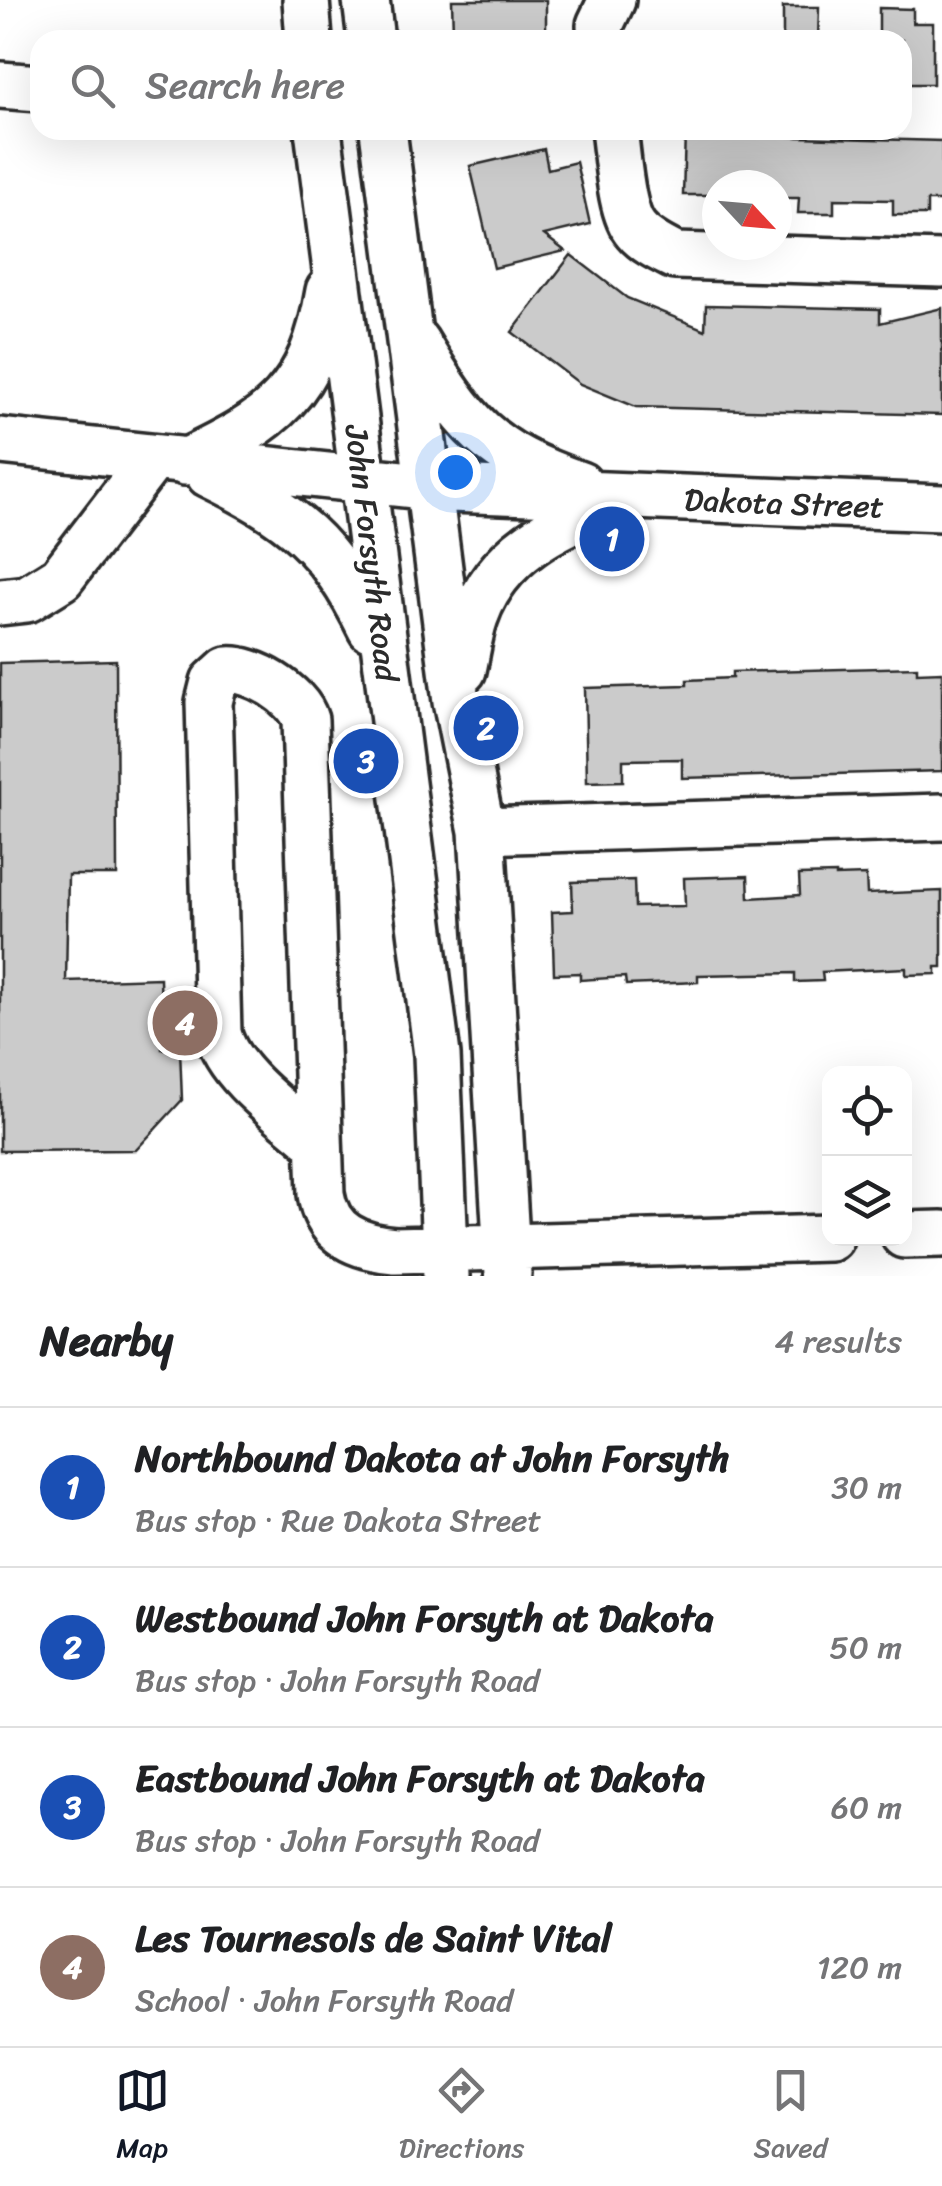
<!DOCTYPE html>
<meta charset="utf-8">
<style>
body{margin:0;font-family:Sriracha,sans-serif;background:#f6f6f6;color:#202124}
.controls{position:absolute;right:30px;bottom:30px;display:grid;overflow:hidden;border-radius:20px;box-shadow:0 10px 40px #0002}
.controls button{width:90px;height:90px;display:grid;place-items:center;padding:0;border:0;border-bottom:2px solid #e0e0e0;background:#fff;color:#202124;font:50px sans-serif}
.compass{position:absolute;left:702px;top:170px;width:90px;height:90px;border-radius:50%;background:#fff;box-shadow:0 10px 40px #0002;rotate:116deg}
.you{position:absolute;left:455px;top:472px;width:35px;height:35px;margin:-25px;border:8px solid #fff;border-radius:50%;background:#1a73e8;box-shadow:0 0 0 15px #1a73e833}
.badge{display:grid;place-items:center;width:65px;height:65px;border-radius:50%;background:#111827;color:#fff;font-size:32px;font-weight:700}
.pin{position:absolute;translate:-50% -50%;border:5px solid #fff;box-shadow:0 2px 10px #0006}
.list{margin:0;padding:0;list-style:none}
h2{display:flex;justify-content:space-between;align-items:center;height:130px;margin:0;padding:0 40px;font-size:42px}
h2 small{font-size:32px;font-weight:400;color:#757577}
.list li{display:grid;grid-template-columns:65px 1fr auto;gap:30px;align-items:center;box-sizing:border-box;height:160px;padding:0 40px;border-top:2px solid #e0e0e0}
.list b{display:block;font-size:38px;white-space:nowrap}
.list p{margin:0;font-size:32px;white-space:nowrap;color:#757577}
.list em{font-size:32px;font-style:normal;color:#757577}
.icon{flex:none;width:55px;height:55px;fill:none;stroke:currentColor;stroke-width:2;stroke-linecap:round;stroke-linejoin:round}
.map{position:relative;flex:none;width:942px;height:1276px;overflow:hidden}
.search{position:absolute;background:#fff;box-shadow:0 10px 40px #0002;left:30px;right:30px;top:30px;height:110px;display:flex;align-items:center;gap:25px;box-sizing:border-box;padding:0 35px;border-radius:30px;color:#757577;font-size:38px}
.sheet{height:770px;background:#fff}
nav{display:flex;justify-content:space-around;align-items:center;box-sizing:border-box;height:140px;border-top:2px solid #e0e0e0;background:#fff;font-size:28px;color:#757577}
nav a{display:grid;justify-items:center;gap:5px}
nav .on{color:#111827}
.map>svg:first-child{display:block}
.building{fill:#cbcbcb;stroke:#2b2b2b;stroke-width:2.5}
.lines{fill:none;stroke-linecap:round;stroke-linejoin:round}
.minor-casing{stroke:#2b2b2b;stroke-width:52}
.minor{stroke:#fff;stroke-width:45}
.labels{text-anchor:middle;stroke-width:8;stroke-linejoin:round;paint-order:stroke}
.street-label{font-size:32px;fill:#2b2b2b;stroke:#fff}
</style>
<div class="map">
<svg width="942" height="1276" viewBox="0 0 942 1276">
<rect width="100%" height="100%" fill="#fff"/>
<filter id="ink" filterUnits="userSpaceOnUse"><feTurbulence type="fractalNoise" baseFrequency=".01" numOctaves="2"/><feDisplacementMap in="SourceGraphic" scale="20" xChannelSelector="R" yChannelSelector="G"/><feConvolveMatrix kernelMatrix="1 2 1 2 8 2 1 2 1" color-interpolation-filters="sRGB"/></filter>
<g filter="url(#ink)">
<path class="building" d="M452 0H546V31L453 33Z
M783 7H819L818 40H783Z
M879 8 913 9V23H933V84H902V40H879Z
M685 134 942 141V201H927V215H893V200L834 199V213H798L799 198H778V185H717V195H683Z
M544 149 548 169 576 162 590 224 544 235 565 251 494 268 470 166Z
M571 255 627 298 705 330 706 305 880 309V323L942 308V415L636 407 580 384 512 332Z
M116 660 117 875H68L66 981 160 978 162 1049H180L182 1100 136 1150 0 1151V663Z
M917 667V673L942 672V771L682 778V759L623 760V781L587 782 585 688 687 685V680L732 678V672Z
M836 874V876L866 875 867 894 942 891V967H936V974L906 975V968L822 972 823 981 795 982V973L698 975V982L626 985 625 977 580 980V973L554 974 552 912 573 911 572 882 634 880 635 907 685 906 684 878 748 876 749 898 800 895 799 875Z"/>
<g class="lines">
<defs>
<path id="minor" d="M306 0 309 40
M366 0 371 40
M601 40 600 25 612 0
M0 85 40 88
M318 130 437 1055 446 1276
M383 130 456 701 482 831 508 1274
M614 130C618 155 620 212 636 230 646 242 661 249 675 256L942 264
M416 342C466 425 486 452 580 485
M0 441 450 489 942 508
M185 462C274 420 312 393 329 291
M209 474C293 515 329 543 371 629
M0 602 27 599 61 578 152 459
M463 670C467 653 469 634 475 617 497 553 555 525 613 503
M482 831 942 817
M319 1144C287 1115 228 1075 218 1033L209 702 214 682 227 670C252 667 298 695 305 720L321 1194C327 1235 359 1247 395 1250L830 1238
M904 1235 942 1234"/>
</defs>
<use href="#minor" class="minor-casing"/>
<use href="#minor" class="minor"/>
</g>
</g>
<g class="labels">
<g class="street-label">
<text transform="translate(784 503) rotate(2)" y="11">Dakota Street</text>
<text transform="translate(372 553) rotate(83)" y="11">John Forsyth Road</text>
</g>
</g>
</svg>
<div class="controls">
<button><svg class="icon" aria-label="locate" viewBox="0 0 24 24"><circle cx="12" cy="12" r="6"/><path d="M12 2v4M12 18v4M2 12h4M18 12h4"/></svg></button>
<button><svg class="icon" aria-label="layers" viewBox="0 0 24 24"><path d="M12 4l9 5-9 5-9-5zM3 14l9 5 9-5"/></svg></button>
</div>
<svg class="compass" viewBox="-18 -18 36 36"><path d="M0-13l5 13h-10z" fill="#e53935"/><path d="M0 13l5-13h-10z" fill="#757577"/></svg>
<div class="you"></div>
<div class="pin badge" style="left:612px;top:539px;background:#1a4fb4">1</div>
<div class="pin badge" style="left:486px;top:728px;background:#1a4fb4">2</div>
<div class="pin badge" style="left:366px;top:761px;background:#1a4fb4">3</div>
<div class="pin badge" style="left:185px;top:1023px;background:#8d6e63">4</div>
<div class="search"><svg class="icon" aria-label="search" viewBox="0 0 24 24"><circle cx="10" cy="10" r="6"/><path d="M15 15l6 6"/></svg>Search here</div>
</div>
<section class="sheet">
<h2>Nearby<small>4 results</small></h2>
<ul class="list">
<li><span class="badge" style="background:#1a4fb4">1</span><div><b>Northbound Dakota at John Forsyth</b><p>Bus stop · Rue Dakota Street</p></div><em>30 m</em></li>
<li><span class="badge" style="background:#1a4fb4">2</span><div><b>Westbound John Forsyth at Dakota</b><p>Bus stop · John Forsyth Road</p></div><em>50 m</em></li>
<li><span class="badge" style="background:#1a4fb4">3</span><div><b>Eastbound John Forsyth at Dakota</b><p>Bus stop · John Forsyth Road</p></div><em>60 m</em></li>
<li><span class="badge" style="background:#8d6e63">4</span><div><b>Les Tournesols de Saint Vital</b><p>School · John Forsyth Road</p></div><em>120 m</em></li>
</ul>
</section>
<nav>
<a class="on"><svg class="icon" aria-label="map" viewBox="0 0 24 24"><path d="M3 6l6-2 6 2 6-2v14l-6 2-6-2-6 2zM9 4v14M15 6v14"/></svg>Map</a>
<a><svg class="icon" aria-label="directions" viewBox="0 0 24 24"><path d="M12 3l9 9-9 9-9-9zM9 14v-3h6M13 9l2 2-2 2"/></svg>Directions</a>
<a><svg class="icon" aria-label="saved" viewBox="0 0 24 24"><path d="M7 4h10v16l-5-4-5 4z"/></svg>Saved</a>
</nav>
